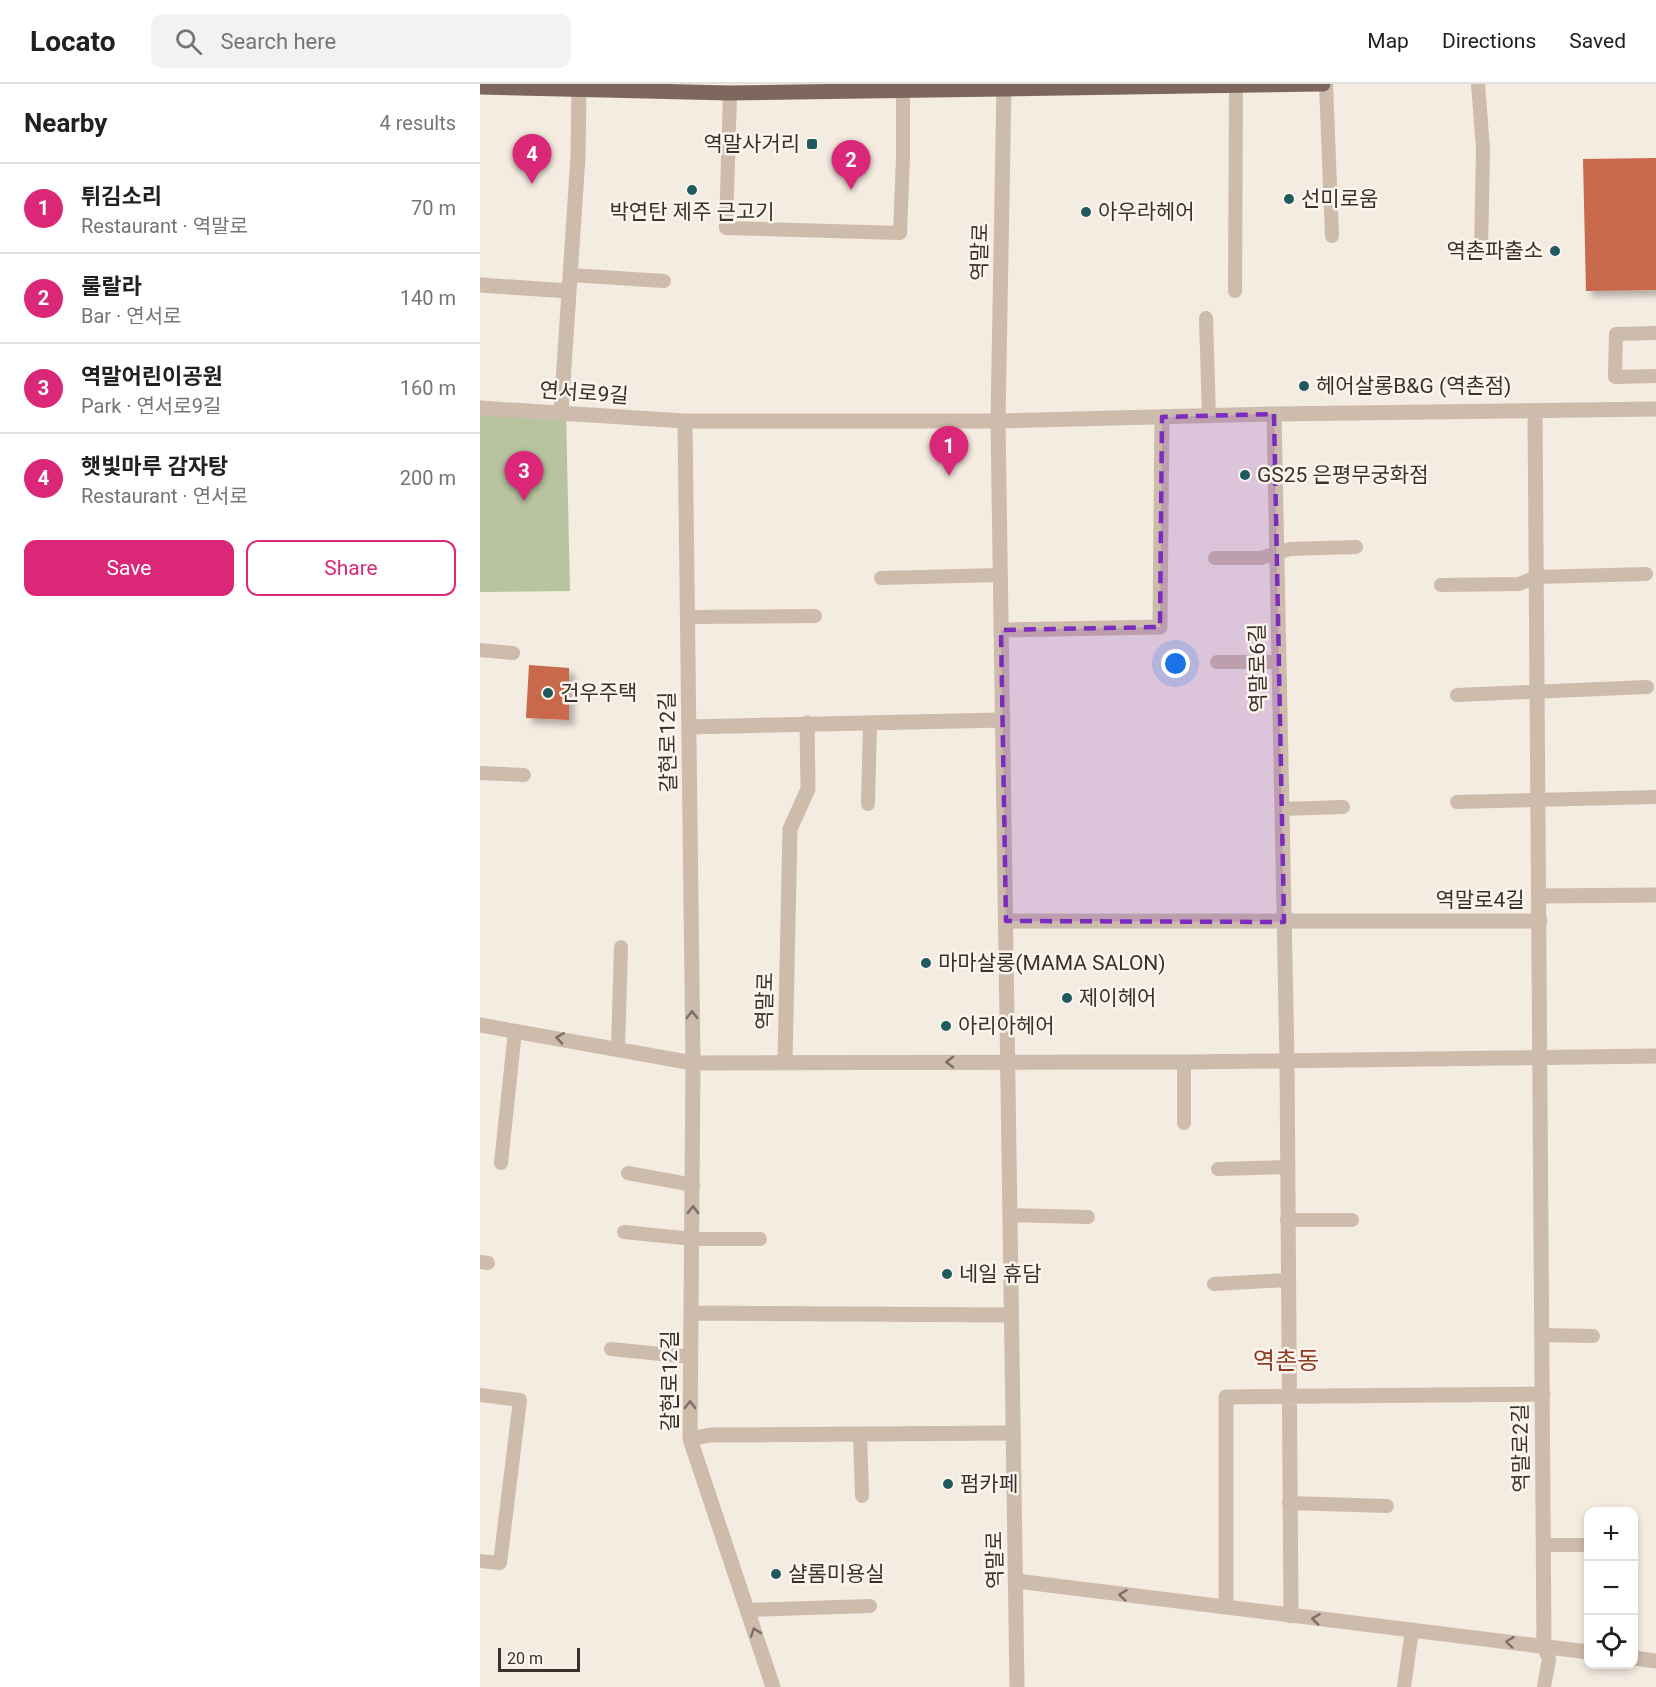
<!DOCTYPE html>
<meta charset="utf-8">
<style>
body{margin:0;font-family:Roboto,"Noto Sans KR",sans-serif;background:#f2f2f2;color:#202124}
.controls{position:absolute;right:18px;bottom:18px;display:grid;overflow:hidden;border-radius:12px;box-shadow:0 3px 9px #0003}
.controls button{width:54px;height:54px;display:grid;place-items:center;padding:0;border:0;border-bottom:2px solid #e0e0e0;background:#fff;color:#202124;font:30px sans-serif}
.scale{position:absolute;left:18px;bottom:15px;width:82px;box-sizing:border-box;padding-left:6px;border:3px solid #3b302b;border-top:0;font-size:16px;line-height:21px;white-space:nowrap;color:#3b302b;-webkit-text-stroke:4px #fbf5ee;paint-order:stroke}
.you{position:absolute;left:696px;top:580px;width:21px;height:21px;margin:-15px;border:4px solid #fff;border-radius:50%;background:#1a73e8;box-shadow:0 0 0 9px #1a73e833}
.badge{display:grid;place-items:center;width:39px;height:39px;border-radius:50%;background:#db2777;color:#fff;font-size:20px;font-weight:700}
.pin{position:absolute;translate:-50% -50px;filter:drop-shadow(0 2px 3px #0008)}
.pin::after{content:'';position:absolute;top:32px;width:21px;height:18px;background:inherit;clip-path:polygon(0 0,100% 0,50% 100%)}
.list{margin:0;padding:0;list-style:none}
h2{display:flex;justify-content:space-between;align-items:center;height:78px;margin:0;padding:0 24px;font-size:26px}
h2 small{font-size:20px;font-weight:400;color:#757577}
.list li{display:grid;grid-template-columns:39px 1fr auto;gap:18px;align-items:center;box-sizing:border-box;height:90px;padding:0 24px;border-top:2px solid #e0e0e0}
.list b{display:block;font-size:22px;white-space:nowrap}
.list p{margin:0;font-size:20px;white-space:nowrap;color:#757577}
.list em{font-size:20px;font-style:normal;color:#757577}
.actions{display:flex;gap:12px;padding:18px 24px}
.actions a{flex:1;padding:14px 0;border:2px solid #db2777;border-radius:12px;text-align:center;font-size:21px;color:#db2777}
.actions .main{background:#db2777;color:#fff}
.icon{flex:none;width:33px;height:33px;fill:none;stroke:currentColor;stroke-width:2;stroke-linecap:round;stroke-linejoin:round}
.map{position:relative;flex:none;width:1176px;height:1603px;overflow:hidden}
header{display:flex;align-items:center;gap:36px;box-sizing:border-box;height:84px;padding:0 30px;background:#fff;border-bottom:2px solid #e0e0e0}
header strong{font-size:28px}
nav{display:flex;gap:33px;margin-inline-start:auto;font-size:21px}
.search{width:420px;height:54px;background:#f2f2f2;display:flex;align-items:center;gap:15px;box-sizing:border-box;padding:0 21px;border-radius:12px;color:#757577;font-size:22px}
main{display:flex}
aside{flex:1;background:#fff}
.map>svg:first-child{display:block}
.green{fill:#b8c4a0}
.building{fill:#c8694b;filter:url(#shadow)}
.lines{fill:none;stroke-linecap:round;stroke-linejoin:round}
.service{stroke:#cdbbac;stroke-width:14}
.minor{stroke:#cdbbac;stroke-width:15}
.tertiary{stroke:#cdbbac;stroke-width:15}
.primary{stroke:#7d675c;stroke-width:15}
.oneway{stroke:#7d6f65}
.marked{fill:#7b2cbf;fill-opacity:0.2;stroke:#7b2cbf;stroke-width:4.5;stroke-dasharray:12 8;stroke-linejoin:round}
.poi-dot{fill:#1f5a5e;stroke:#fbf5ee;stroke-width:2}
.labels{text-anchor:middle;stroke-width:5;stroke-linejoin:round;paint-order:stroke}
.poi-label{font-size:21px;fill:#3b302b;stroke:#fbf5ee;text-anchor:start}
.street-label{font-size:21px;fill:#3b302b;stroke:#fbf5ee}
.quarter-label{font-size:24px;fill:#8c3b22;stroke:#fbf5ee}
</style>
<header>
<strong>Locato</strong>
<div class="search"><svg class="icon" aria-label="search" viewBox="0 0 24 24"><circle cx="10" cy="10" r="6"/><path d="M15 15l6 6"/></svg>Search here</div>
<nav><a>Map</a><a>Directions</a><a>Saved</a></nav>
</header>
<main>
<aside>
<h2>Nearby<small>4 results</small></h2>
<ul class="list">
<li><span class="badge">1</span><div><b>튀김소리</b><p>Restaurant · 역말로</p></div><em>70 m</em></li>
<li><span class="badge">2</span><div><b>룰랄라</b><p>Bar · 연서로</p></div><em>140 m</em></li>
<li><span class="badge">3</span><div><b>역말어린이공원</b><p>Park · 연서로9길</p></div><em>160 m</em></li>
<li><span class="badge">4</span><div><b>햇빛마루 감자탕</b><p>Restaurant · 연서로</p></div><em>200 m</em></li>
</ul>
<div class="actions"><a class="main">Save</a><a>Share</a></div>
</aside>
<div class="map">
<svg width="1176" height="1603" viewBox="0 0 1176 1603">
<defs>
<filter id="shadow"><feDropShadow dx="5.5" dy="5.5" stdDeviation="3" flood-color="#0004"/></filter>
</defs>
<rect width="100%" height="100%" fill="#f4ebe1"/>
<path class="green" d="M0 324 86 328 90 507 0 508Z"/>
<path class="building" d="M1176 74V206L1106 207 1103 75Z
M49 581 89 584V636L46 634Z"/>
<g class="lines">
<path class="service" d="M846 0 852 152
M998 0 1003 65 1001 168
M250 9 246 144 420 149 423 74V6
M90 191 184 197
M755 207 756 1
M726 234 729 332
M1176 249 1136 250 1135 293 1176 292
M735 474H781L810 465 876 463
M401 494 520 491
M961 501 1039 500 1057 493 1166 490
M207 533 335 532
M0 566 33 569
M737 578H799
M977 611 1167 603
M0 689 44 691
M977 718 1176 713
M388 720 390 639
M802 725 863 723
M138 964 141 863
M704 1039V978
M21 1079 35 947
M738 1085 806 1083
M148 1089 213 1101
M530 1131 608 1133
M807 1136H872
M144 1148 213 1155H280
M0 1178 8 1179
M734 1200 807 1196
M1062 1251 1113 1252
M131 1265 211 1273
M0 1311 40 1316 20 1479 0 1477
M380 1350 382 1412
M809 1419 907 1422
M1063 1461H1108
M267 1526 390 1522
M924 1603 932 1546
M1064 1603 1069 1575 1064 1563"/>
<path class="minor" d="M0 201 89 207
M0 324 205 337H518L794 330 1176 325
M1055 327 1064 1563
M81 328 98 73 99 0
M794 330 807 977 811 1532
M205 337 213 979 210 1355 293 1603
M521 546 680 543 682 333
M209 643 523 636
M1060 812 1176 811
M526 837H1060
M0 941 213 979 704 978 1176 972
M305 977 310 745 328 705 327 639
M212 1229 531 1231
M210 1355 230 1351 533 1349
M536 1497 1108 1568
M746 1523V1313L1063 1310
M1154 1574 1176 1577"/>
<path class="tertiary" d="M524 0 518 337 537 1603"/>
<path class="primary" d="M0 3 250 9 843 0"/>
</g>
<defs><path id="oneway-chevron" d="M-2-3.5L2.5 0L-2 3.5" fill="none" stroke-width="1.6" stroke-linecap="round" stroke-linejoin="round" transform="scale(1.5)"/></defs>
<g class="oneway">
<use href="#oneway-chevron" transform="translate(212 931) rotate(-91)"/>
<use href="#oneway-chevron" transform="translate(80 954) rotate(-171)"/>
<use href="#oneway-chevron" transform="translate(470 978) rotate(-180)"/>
<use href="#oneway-chevron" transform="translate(213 1126) rotate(-89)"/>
<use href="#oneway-chevron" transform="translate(210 1321) rotate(-89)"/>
<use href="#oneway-chevron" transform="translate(643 1511) rotate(-173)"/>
<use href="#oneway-chevron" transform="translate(836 1535) rotate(-173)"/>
<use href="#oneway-chevron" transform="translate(275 1548) rotate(-109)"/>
<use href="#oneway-chevron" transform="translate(1030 1558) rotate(-173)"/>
</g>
<path class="marked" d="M794 330 804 838 526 837 521 546 680 543 682 333Z"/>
<g class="poi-dot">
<rect x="326" y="54" width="12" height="12" rx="3"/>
<circle cx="212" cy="106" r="6"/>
<circle cx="809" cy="115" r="6"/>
<circle cx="606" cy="128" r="6"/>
<circle cx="1075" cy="167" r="6"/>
<circle cx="824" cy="302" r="6"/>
<circle cx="765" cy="391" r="6"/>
<circle cx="68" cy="609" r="6"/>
<circle cx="446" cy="879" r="6"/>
<circle cx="587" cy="914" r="6"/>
<circle cx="466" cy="942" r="6"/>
<circle cx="467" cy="1190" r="6"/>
<circle cx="468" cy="1400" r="6"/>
<circle cx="296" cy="1490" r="6"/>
</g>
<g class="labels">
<g class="poi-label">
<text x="320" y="67" text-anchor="end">역말사거리</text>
<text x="821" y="122">선미로움</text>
<text x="212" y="135" text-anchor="middle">박연탄 제주 근고기</text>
<text x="618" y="135">아우라헤어</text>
<text x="1063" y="174" text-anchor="end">역촌파출소</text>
<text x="836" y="309">헤어살롱B&amp;G (역촌점)</text>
<text x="777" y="398">GS25 은평무궁화점</text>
<text x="80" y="616">건우주택</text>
<text x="458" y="886">마마살롱(MAMA SALON)</text>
<text x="599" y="921">제이헤어</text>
<text x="478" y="949">아리아헤어</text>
<text x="479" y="1197">네일 휴담</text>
<text x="480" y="1407">펌카페</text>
<text x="308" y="1497">샬롬미용실</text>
</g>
<g class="street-label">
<text transform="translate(500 168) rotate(-89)" y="7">역말로</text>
<text transform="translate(104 309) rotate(4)" y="7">연서로9길</text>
<text transform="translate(778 584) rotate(-91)" y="7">역말로6길</text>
<text transform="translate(188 658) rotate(-91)" y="7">갈현로12길</text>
<text x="1000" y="823">역말로4길</text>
<text transform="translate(285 917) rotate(-89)" y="7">역말로</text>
<text transform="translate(190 1297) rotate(-90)" y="7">갈현로12길</text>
<text transform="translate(1041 1364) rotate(-91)" y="7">역말로2길</text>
<text transform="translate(515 1476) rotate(-91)" y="7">역말로</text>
</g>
<g class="quarter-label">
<text x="806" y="1285">역촌동</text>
</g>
</g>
</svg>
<div class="controls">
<button>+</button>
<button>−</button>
<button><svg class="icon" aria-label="locate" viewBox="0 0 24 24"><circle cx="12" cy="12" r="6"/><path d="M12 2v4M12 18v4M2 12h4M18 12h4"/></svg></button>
</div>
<div class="scale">20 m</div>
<div class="you"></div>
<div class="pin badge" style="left:469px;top:392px">1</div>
<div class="pin badge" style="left:371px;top:106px">2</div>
<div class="pin badge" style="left:44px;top:417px">3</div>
<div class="pin badge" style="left:52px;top:100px">4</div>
</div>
</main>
